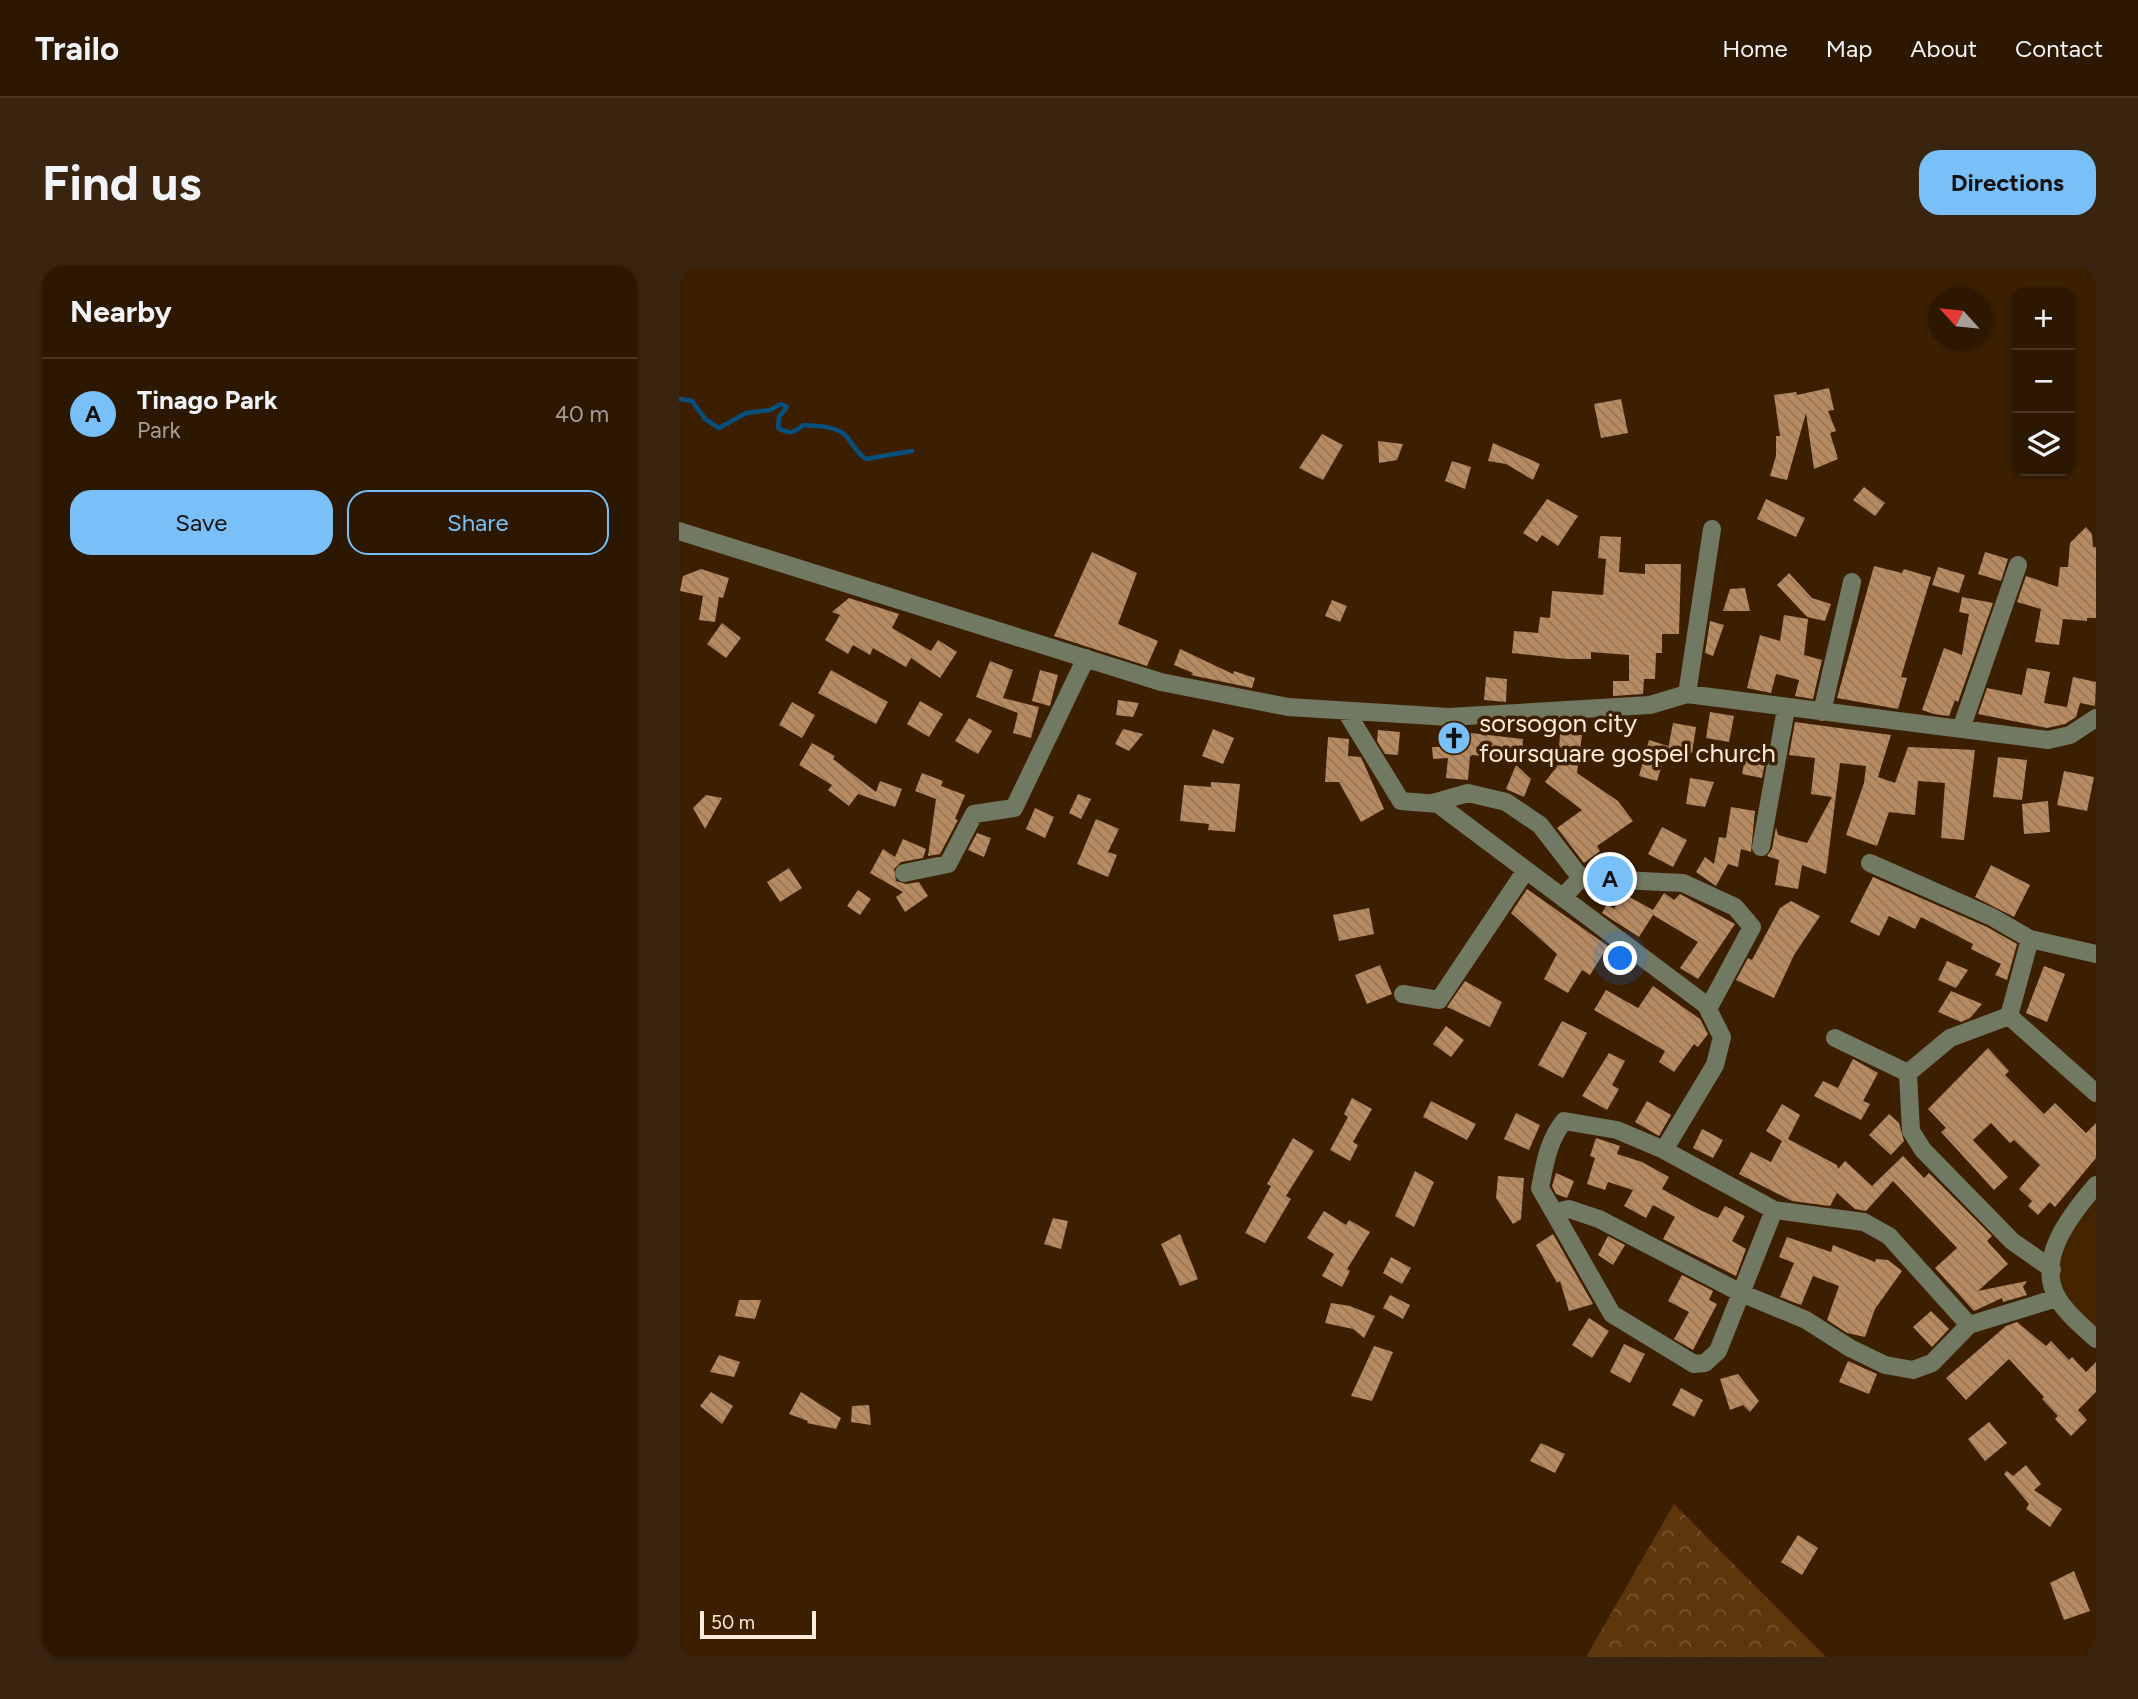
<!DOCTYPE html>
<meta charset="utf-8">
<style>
body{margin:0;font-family:Figtree,sans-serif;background:#38240f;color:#f1f3f6}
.controls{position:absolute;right:21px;top:21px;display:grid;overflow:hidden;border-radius:14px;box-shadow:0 2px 5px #0004}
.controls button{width:63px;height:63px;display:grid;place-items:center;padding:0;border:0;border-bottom:2px solid #483622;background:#2c1700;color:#f1f3f6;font:35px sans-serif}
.compass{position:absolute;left:1249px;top:21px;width:63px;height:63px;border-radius:50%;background:#2c1700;box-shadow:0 2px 5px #0004;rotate:297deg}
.scale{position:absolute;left:21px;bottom:18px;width:116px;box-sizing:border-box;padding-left:7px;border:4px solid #feebd9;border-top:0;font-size:19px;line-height:24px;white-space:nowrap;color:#feebd9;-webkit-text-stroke:5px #3b1f00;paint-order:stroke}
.you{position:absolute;left:942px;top:693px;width:24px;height:24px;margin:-18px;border:5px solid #fff;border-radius:50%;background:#1a73e8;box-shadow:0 0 0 10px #1a73e833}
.badge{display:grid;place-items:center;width:46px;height:46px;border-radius:50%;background:#79bff8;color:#111;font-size:23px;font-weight:700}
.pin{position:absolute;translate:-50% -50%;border:4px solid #fff;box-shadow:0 2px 7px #0006}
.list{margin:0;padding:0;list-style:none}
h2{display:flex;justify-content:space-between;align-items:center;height:91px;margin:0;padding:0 28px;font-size:30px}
h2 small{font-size:23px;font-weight:400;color:#a69f99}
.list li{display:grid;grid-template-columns:46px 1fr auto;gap:21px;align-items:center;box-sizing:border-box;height:112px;padding:0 28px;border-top:2px solid #483622}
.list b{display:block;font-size:26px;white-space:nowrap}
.list p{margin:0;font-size:23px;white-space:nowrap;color:#a69f99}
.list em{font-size:23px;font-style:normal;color:#a69f99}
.actions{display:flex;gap:14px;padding:21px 28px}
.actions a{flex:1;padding:16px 0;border:2px solid #79bff8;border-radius:21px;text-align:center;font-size:24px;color:#79bff8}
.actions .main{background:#79bff8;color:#111}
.icon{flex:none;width:38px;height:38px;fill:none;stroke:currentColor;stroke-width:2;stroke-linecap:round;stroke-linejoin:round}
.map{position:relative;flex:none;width:1417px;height:1391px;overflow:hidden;border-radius:21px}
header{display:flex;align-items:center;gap:42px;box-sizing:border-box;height:98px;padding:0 35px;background:#2c1700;border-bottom:2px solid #483622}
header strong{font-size:33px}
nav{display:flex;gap:38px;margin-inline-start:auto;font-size:24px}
.intro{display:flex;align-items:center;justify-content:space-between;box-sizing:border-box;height:168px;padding:0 42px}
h1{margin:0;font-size:49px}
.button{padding:18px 32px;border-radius:21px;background:#79bff8;color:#111;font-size:24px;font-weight:700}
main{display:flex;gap:42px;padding:0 42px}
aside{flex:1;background:#2c1700;border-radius:21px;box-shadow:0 2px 5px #0004}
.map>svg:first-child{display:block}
.built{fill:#452500}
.forest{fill:url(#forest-crowns)}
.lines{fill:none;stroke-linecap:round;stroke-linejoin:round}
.stream{stroke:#07507e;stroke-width:4.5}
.building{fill:url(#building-back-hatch)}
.minor{stroke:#717963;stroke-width:18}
.labels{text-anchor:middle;stroke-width:7;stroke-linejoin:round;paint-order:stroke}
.poi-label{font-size:26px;fill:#feebd9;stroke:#3b1f00;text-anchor:start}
</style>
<header>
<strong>Trailo</strong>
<nav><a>Home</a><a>Map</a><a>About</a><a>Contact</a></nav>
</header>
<div class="intro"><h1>Find us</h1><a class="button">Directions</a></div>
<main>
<aside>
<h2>Nearby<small></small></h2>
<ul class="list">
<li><span class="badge">A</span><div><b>Tinago Park</b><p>Park</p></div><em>40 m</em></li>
</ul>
<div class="actions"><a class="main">Save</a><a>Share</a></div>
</aside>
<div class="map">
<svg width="1417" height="1391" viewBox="0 0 1417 1391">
<defs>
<pattern id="forest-crowns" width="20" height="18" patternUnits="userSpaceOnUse" patternTransform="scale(1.75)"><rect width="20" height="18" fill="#5d370b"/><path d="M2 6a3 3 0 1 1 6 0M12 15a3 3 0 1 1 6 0" fill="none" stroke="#75542e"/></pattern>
<pattern id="building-back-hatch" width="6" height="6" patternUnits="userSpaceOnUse" patternTransform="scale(1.75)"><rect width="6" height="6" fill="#b78b62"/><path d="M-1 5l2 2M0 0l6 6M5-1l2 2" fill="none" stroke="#977658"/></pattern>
</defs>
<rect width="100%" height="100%" fill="#3b1f00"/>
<path class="built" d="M1417 931V1065L1377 1021 1386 976Z"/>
<path class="forest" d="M995 1238 1147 1391H907Z"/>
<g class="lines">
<path class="stream" d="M0 133 13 135 26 153 40 162 67 147 91 144 102 138 108 141 100 151 99 162C110 168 114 168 124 159 137 160 160 160 168 171 175 180 177 186 187 193L233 185"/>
</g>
<path class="building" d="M1150 122 1155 144 1149 145 1157 165 1151 167 1159 193 1135 203 1127 147 1108 214 1091 210 1097 190V170H1101L1095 129 1117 126 1118 129Z
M942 133 949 167 922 172 915 138Z
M643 168 664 179 644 214 620 202Z
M699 175 724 178 718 194 700 197Z
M814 177 861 198 854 214 827 198 809 195Z
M773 195 792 201 786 223 766 215Z
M1185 221 1206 237 1196 250 1174 234Z
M868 233 899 250 879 280 863 269 858 276 844 267Z
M1087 233 1126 252 1117 271 1078 253Z
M1407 261 1413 268 1414 281H1417V352H1408V355L1384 353 1380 379 1356 376 1362 343 1338 336 1347 310 1379 321 1381 301H1389L1391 277Z
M921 270 942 271 940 306 966 308V298H1002L1000 368H983V387H977L976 413H965L964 428 934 430V415H950V389L912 386V393H888L833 387 835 365 859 367 861 351 871 352 873 325 924 329 927 293 919 292Z
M413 286 458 307 439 358 479 375 468 400 375 370Z
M1306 286 1329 293 1322 315 1299 308Z
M1195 300 1223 307 1225 303 1252 311 1222 411 1228 412 1219 443 1158 432Z
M1259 301 1286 309 1280 327 1253 319Z
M22 303 50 312 44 332 40 331 36 356 20 354 24 330 1 325 4 310Z
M1110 307 1133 332 1152 338 1146 355 1128 351 1098 319Z
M1066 322 1071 345H1044L1051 323Z
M1283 331 1314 337 1279 436 1276 434 1270 450 1255 448 1243 444 1265 382 1283 389 1290 348 1280 346Z
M170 332 220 348 213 362 252 385 259 374 278 386 261 412 232 392 227 401 194 382 191 389 174 379 169 388 146 374 161 349 153 346Z
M653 334 668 340 661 356 646 350Z
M1105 349 1129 353 1125 389 1143 394 1134 433 1116 430 1120 414 1097 408 1092 427 1068 422 1081 369 1101 375Z
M1031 355 1045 359 1034 390 1026 387Z
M43 357 62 372 47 392 28 378Z
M501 383 554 408 555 405 576 412 573 422 512 409 514 407 495 399Z
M311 395 334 404 324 432 360 441 352 472 334 467 339 447 297 431Z
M1348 402 1371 406 1365 437 1388 441 1394 411 1417 416 1416 440 1401 437 1397 451 1386 458 1368 462 1299 448 1308 422 1343 429Z
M152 404 209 436 197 458 139 427Z
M361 404 379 409 371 440 353 435Z
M807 411 828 413 827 436 805 434Z
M439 434 460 437 454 451 437 449Z
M241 435 264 448 250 471 228 458Z
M113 436 136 449 123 472 100 459Z
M1031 446 1055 450 1050 476 1027 472Z
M290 452 313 465 299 488 276 475Z
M1116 456 1212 469 1199 511 1216 517 1229 481 1296 484 1285 574 1262 572 1266 517 1239 515 1236 549 1210 546 1198 580 1167 569 1185 517 1187 500 1161 497 1147 608 1123 599 1119 623 1096 619 1100 594 1088 590 1093 583 1097 561 1099 569 1128 577 1153 531 1132 528 1136 492 1110 489Z
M994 457 1017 461 1013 487 989 483Z
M783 462V466L844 473 843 495 794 489 791 490 789 514 767 512 769 492 754 493 753 481H768L767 464Z
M444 463 464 468 450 485 436 478Z
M534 463 555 472 544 498 523 490Z
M699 464 721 466 719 489 706 488 698 475Z
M881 467 903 469 898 507 939 535 954 555 918 580 921 585 905 597 878 562 903 544 866 516 879 499Z
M649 471 670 473 669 490 682 491 705 543 682 556 660 516H646Z
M970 474 989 480 978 515 960 510Z
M133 477 156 490 154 493 197 526 201 515 223 523 216 541 179 528 170 540 149 524 153 519 120 499Z
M1068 483 1088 486 1083 512 1063 508Z
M1319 491 1348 494 1343 534 1314 531Z
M837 499 852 513 845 531 827 523Z
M1385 505 1415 511 1408 545 1378 539Z
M243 507 264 515 262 520 286 529 276 553 279 554 261 588 249 590 257 533 236 525Z
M1011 512 1035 516 1026 541 1007 538Z
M532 516 561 518 556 566 529 564 530 558 501 555 505 519 532 521Z
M399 528 412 533 402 553 390 547Z
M27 529 43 532 26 563 14 542Z
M1369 535 1371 566 1345 568 1343 538Z
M1052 541 1076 545 1072 586 1062 583 1059 601 1049 598 1037 620 1017 606 1026 591 1035 598 1040 571 1047 572Z
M356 542 375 551 366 572 347 563Z
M417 553 440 563 429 586 438 589 429 611 398 598Z
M983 561 1008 574 994 601 969 588Z
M298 567 312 572 305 591 289 584Z
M224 573 247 583 244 592 222 596 215 603 217 615 227 618 240 616 249 630 226 646 217 631 224 626 191 607 204 583 216 591Z
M1312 599 1351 619 1335 651 1296 631Z
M110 602 123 622 101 636 88 616Z
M1194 611 1308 661 1338 678 1328 714 1316 709 1322 698 1292 683 1294 678 1242 651 1236 663 1210 650 1200 670 1171 656Z
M848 623 929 680 911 709 903 704 889 727 865 713 878 688 832 647Z
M179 624 192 633 181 649 168 640Z
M985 627 995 634 1001 628 1056 658 1019 713 1001 702 1019 676 974 649 960 671 923 647 928 638 935 643 943 630 947 629 974 644Z
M1112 635 1141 650 1115 689 1095 732 1057 714 1069 692 1073 694 1101 642Z
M690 642 695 668 660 675 654 649Z
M1268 695 1289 704 1277 722 1259 714Z
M701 699 713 728 688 738 676 709Z
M1365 700 1386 708 1368 756 1347 747Z
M786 715 823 736 811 761 768 741Z
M974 720 1021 753 1029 768 1019 781 1015 778 995 806 980 796 986 785 915 744 927 724 959 742Z
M1272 725 1303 738 1291 752 1282 756 1259 746Z
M883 755 908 767 884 812 859 799Z
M767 760 785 774 772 791 754 778Z
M1309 782 1330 805 1326 809 1365 848 1376 837 1407 867 1417 857V892L1376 941 1371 936 1359 949 1349 940 1353 935 1340 923 1361 899 1335 874 1331 877 1312 857 1294 874 1329 911 1315 924 1262 866 1267 862 1249 843Z
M930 787 946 795 933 819 940 823 928 844 903 830Z
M1174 793 1199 807 1184 835 1191 838 1182 854 1135 830 1144 815 1159 822Z
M673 832 693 843 674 876 679 879 671 895 651 884 669 851 665 848Z
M752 835 797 858 788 874 744 851Z
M968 835 992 849 980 870 956 856Z
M1103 838 1121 849 1109 873 1158 899 1159 903 1166 895 1193 920 1224 890 1245 912 1250 907 1313 970 1308 975 1329 998 1299 1025 1348 1015 1344 1021 1348 1029 1324 1036 1323 1032 1295 1045 1256 1002 1278 982 1214 915 1187 945 1176 943 1158 927 1151 940 1113 935 1060 908 1072 886 1092 896 1103 875 1087 865Z
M837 847 861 859 850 884 825 873Z
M1210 848 1220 857 1225 875 1212 889 1190 869Z
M1023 863 1044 874 1034 892 1014 882Z
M614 872 635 885 607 930 612 933 586 977 566 967 592 920 588 918Z
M917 872 941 880 938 888 963 896 990 911 983 923 1021 944 1039 952 1046 940 1066 950 1053 975 1067 983 1057 1010 984 973 996 951 974 939 967 952 945 940 954 924 929 916 926 924 908 918 916 892 911 890Z
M736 905 755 916 735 961 716 950Z
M877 907 895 915 888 932 877 928 873 920Z
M819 910 845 912 842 953 834 958 817 932Z
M645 945 667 959 670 954 691 966 668 1003 671 1005 663 1021 643 1010 655 988 628 972Z
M374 952 389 955 382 983 365 978Z
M501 968 519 1013 501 1020 482 978Z
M874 968 914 1038 890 1045 881 1015 878 1017 857 979Z
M929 970 946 979 934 999 919 989Z
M1108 971 1152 986 1154 979 1196 996 1197 993 1209 994 1223 1005 1196 1043 1186 1071 1168 1067 1148 1054 1160 1020 1134 1010 1122 1039 1101 1031 1115 997 1100 991Z
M712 991 732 1002 723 1018 704 1007Z
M1003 1009 1034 1025 1030 1034 1038 1038 1014 1084 995 1073 1010 1046 989 1035Z
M711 1029 731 1039 724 1053 704 1042Z
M60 1034H82L76 1053 56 1050Z
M652 1037 671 1040 696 1050 685 1072 674 1063 646 1057Z
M1252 1045 1270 1063 1253 1081 1234 1061Z
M910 1052 930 1065 913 1092 893 1079Z
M1338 1056 1367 1080 1372 1075 1390 1094 1393 1091 1407 1106 1417 1096V1126L1399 1144 1408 1154 1392 1170 1376 1153 1379 1150 1363 1133 1365 1131 1330 1093 1287 1134 1267 1112 1327 1060Z
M945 1078 966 1088 951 1117 931 1106Z
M695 1080 714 1086 693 1135 672 1130Z
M40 1089 61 1096 55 1111 31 1106Z
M1169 1095 1198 1108 1190 1128 1160 1116Z
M1059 1108 1080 1135 1071 1146 1064 1139 1051 1144 1041 1113Z
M1002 1122 1024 1134 1015 1151 993 1139Z
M32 1126 54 1140 43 1158 21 1140Z
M122 1126 162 1152 157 1163 128 1157 129 1155 110 1148Z
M190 1139 192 1159 172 1156 173 1140Z
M1310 1156 1328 1177 1306 1195 1289 1173Z
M862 1177 886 1188 876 1207 851 1195Z
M1347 1199 1362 1218 1355 1224 1383 1243 1371 1261 1347 1243 1350 1238 1325 1208 1328 1205 1334 1210Z
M1119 1269 1139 1282 1123 1309 1102 1296Z
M1395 1305 1411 1345 1385 1354 1371 1317Z"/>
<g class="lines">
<path class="minor" d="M0 265 482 416 609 441 770 451 971 439 1008 428 1369 474 1391 469 1417 452
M1008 428 1033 263
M1143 446 1173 316
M668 447 722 535 759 538 1027 739 1043 771 1036 799 985 884
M1282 463 1339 299
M754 537 789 527 827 536 861 559 902 612
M1082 581 1107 443
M1191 597 1313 651 1351 673 1417 688
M225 607 269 598 295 548 335 542 407 392
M884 631 902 612 1004 617 1056 641 1073 661 1029 743
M1351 673 1330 750 1417 827
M724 728 760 734 847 604
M1156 772 1229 807 1232 865 1244 884 1333 975 1373 1003
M1229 807 1271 772 1330 750
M1417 919C1393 947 1355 993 1379 1033 1388 1048 1404 1061 1417 1073
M1095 944 1039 1085 1026 1097 1015 1098 933 1048 861 922C866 897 869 875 885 855L938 864 985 884 1095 944 1185 956 1210 970 1290 1059
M876 946 890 943 920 953 1062 1027 1127 1054 1171 1082 1206 1099 1234 1104 1253 1097 1290 1059 1378 1032"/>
</g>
<defs>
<symbol id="church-disc" viewBox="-11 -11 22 22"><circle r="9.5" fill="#79bff8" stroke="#3b1f00"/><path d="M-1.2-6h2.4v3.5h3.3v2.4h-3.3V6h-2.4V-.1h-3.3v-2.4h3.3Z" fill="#111"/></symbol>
</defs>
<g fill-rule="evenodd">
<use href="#church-disc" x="756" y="453" width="38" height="38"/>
</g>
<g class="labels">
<g class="poi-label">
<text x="800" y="466">sorsogon city<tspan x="800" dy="30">foursquare gospel church</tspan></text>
</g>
</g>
</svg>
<div class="controls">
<button>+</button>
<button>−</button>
<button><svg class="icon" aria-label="layers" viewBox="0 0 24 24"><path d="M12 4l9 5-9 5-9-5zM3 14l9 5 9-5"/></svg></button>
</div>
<svg class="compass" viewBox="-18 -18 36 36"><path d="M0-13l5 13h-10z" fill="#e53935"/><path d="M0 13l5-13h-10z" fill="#a69f99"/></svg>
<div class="scale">50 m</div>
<div class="you"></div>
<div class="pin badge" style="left:931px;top:613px">A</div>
</div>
</main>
